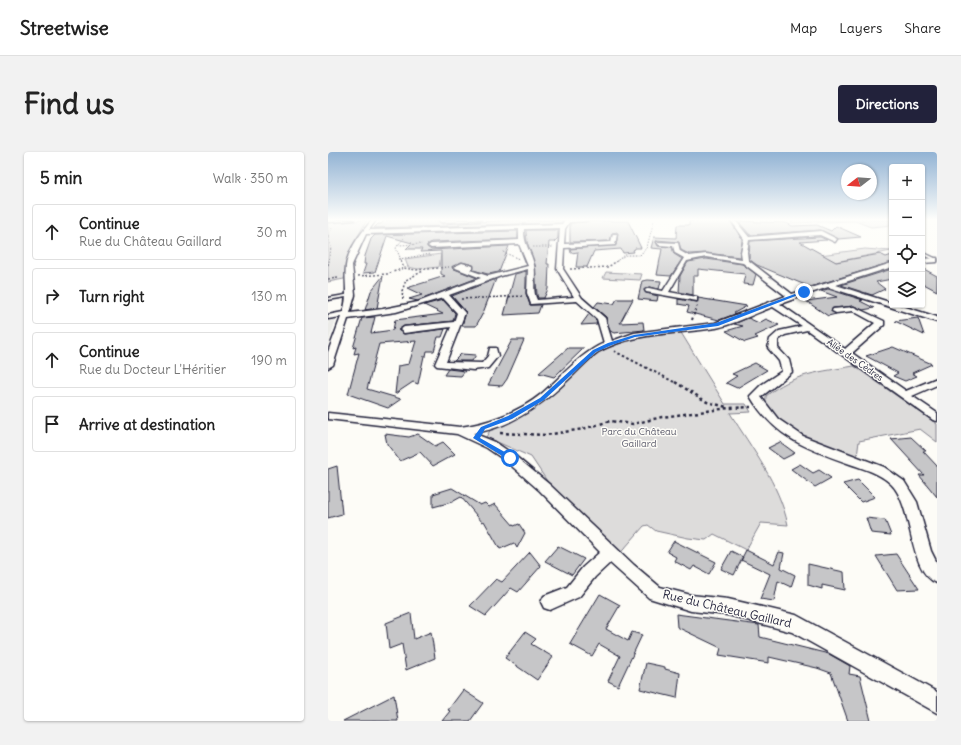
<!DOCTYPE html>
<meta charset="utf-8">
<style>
body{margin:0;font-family:Delius,sans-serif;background:#f2f2f2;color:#222}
.controls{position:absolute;right:12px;top:12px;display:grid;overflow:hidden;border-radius:4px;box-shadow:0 1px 3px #0004}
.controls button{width:36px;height:36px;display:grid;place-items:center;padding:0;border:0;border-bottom:1px solid #e0e0e0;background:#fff;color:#222;font:20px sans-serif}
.compass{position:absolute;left:513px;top:12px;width:36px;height:36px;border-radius:50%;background:#fff;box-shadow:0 1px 3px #0004;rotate:253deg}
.stop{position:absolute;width:12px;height:12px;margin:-9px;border:3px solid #1a73e8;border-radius:50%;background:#fff}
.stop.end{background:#1a73e8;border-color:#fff;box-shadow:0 1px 4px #0008}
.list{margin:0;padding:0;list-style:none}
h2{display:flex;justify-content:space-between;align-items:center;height:52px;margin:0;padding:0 16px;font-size:17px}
h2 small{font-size:13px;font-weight:400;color:#767676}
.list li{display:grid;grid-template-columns:26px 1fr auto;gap:12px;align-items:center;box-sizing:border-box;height:56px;margin:0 8px 8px;padding:0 8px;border:1px solid #e0e0e0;border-radius:4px}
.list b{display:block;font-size:15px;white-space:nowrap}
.list p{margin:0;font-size:13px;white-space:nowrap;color:#767676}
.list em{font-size:13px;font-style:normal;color:#767676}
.icon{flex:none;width:22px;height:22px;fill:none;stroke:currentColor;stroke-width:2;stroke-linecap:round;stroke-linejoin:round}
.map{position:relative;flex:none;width:609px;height:569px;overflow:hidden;border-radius:4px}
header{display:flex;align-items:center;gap:24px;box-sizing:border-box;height:56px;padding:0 20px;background:#fff;border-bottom:1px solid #e0e0e0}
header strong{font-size:19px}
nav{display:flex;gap:22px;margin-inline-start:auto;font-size:14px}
.intro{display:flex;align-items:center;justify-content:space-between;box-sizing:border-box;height:96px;padding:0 24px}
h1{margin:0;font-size:28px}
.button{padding:10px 18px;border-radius:4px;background:#22223b;color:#fff;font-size:14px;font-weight:700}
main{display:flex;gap:24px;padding:0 24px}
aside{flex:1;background:#fff;border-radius:4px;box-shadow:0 1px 3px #0004}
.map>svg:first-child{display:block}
.built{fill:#ecece9}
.green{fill:#dddcdb;stroke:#807f8b}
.building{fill:#c6c6c8;stroke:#22223b}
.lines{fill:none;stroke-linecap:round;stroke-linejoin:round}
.lane-casing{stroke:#22223b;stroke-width:3}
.street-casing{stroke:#22223b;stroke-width:3}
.path-far3{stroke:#22223b;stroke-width:1;stroke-dasharray:1.5 1.5;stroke-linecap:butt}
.path-far2{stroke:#22223b;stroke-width:1.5;stroke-dasharray:2 2;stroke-linecap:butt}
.path-far1{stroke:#22223b;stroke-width:2;stroke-dasharray:2.5 2.5;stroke-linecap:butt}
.path{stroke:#22223b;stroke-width:2.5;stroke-dasharray:3 3;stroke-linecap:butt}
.lane{fill:#fdfcf7;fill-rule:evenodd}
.street{fill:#fdfcf7;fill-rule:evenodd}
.route{fill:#1a73e8}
.labels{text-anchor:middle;stroke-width:3;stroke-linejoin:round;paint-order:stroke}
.far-street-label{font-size:9px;fill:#22223b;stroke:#fdfcf7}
.park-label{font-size:10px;fill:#5a5a6b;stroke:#fdfcf7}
.near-street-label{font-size:12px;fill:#22223b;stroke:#fdfcf7}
</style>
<header>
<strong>Streetwise</strong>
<nav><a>Map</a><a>Layers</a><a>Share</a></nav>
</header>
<div class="intro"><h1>Find us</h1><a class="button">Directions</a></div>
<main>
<aside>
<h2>5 min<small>Walk · 350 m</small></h2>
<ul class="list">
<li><svg class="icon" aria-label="ahead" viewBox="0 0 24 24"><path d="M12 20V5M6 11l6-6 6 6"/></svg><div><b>Continue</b><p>Rue du Château Gaillard</p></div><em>30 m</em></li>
<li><svg class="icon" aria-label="right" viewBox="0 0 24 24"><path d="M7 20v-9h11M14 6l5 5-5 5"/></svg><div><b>Turn right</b></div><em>130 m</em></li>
<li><svg class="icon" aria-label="ahead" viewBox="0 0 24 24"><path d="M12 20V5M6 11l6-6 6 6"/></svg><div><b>Continue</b><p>Rue du Docteur L'Héritier</p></div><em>190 m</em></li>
<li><svg class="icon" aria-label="arrive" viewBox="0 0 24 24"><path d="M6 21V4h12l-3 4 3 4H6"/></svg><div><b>Arrive at destination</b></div></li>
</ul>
</aside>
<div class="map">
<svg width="609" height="569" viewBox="0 0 609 569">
<rect width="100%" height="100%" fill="#fdfcf7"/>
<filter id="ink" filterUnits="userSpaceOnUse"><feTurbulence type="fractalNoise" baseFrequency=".025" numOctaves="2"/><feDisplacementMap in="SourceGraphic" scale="8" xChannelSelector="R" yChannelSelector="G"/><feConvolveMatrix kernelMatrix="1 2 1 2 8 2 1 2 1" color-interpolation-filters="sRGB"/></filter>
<g filter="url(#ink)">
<path class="built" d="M10 159 9 165 0 192V161Z"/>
<path class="green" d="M39 68 22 98 16 127 0 130V71Z
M465 68H564V73L543 75 527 69 463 71Z
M537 97 563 99 507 110 492 103Z
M113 102 111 115 90 117 80 115 77 107Z
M278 120 314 122 312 128 275 126Z
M352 179 397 252H418L423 260 402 261C424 297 451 331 460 373L433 371 418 398 386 382 378 388 360 386 328 379 320 373 316 374 289 405 233 350 203 305 158 285 163 277 180 270 218 248 270 200 308 185Z
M526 214 609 272V290L592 277 531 289 529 305C508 298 446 276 438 254 437 251 438 247 438 244 466 221 492 220 526 214Z"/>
<path class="building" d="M57 68H111V70L114 72 185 68H235L233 71 46 76 50 72H53Z
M367 68 402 69 414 87 412 105 378 101 361 102 353 98 351 90 329 88 328 90 330 94 344 95 346 102 354 107 343 124 329 123 334 97 323 96 326 85 348 86 349 73H361V69Z
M270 69H300L313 96H307V97L305 98 306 100 295 101 293 97 266 99 259 115H248L250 100 243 101 242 97 288 93 290 82 289 80 284 81 282 89 242 90V71Z
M410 69 459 71 464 74 489 73 503 79 508 74 533 85 510 87 493 78 422 83Z
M198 78H230V86L226 90H221L219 112H221L220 137 216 146H210L209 143 207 113 199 90Z
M190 79V87L103 90 99 93V95L103 98 181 94 171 120 160 122 145 118V113L133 110 124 116 149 126 90 149 81 147 94 143 79 136 117 124 113 122V99L92 100 94 97H78L84 91 59 84 47 120 35 121 38 112H36L37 104 43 87 47 83Z
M492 85 499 88 472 90 508 110 552 102 558 105 564 103V110L482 135 429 113 421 107 422 89Z
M378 107 414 112 428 122 425 133 415 132 417 122 370 117V124H365V143L351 140 352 124 360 110Z
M594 116 609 124V139L594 131Z
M564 117V127L548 130 557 137 544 143 513 133Z
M198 119V142L202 153H213L210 161 176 163 187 122Z
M55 124 49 156 37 158 43 139Z
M168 127 155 161 148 174H134L138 160 124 144Z
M320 128 333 129 331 137 321 135 316 138 318 141 330 144 329 149 310 147 314 129Z
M500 137 535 148 532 149 546 156 535 158 526 154 505 156 503 159 508 162 500 164 478 149 509 145 493 139Z
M370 146 419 154 406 161 407 162 391 168 359 160 361 154 350 152V147L369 150Z
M289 147H305L292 171 315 170 316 178 286 181 282 179 278 165 266 155 270 150 286 152Z
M115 148 127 161 125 169 76 174 70 178 76 182 117 177 114 185H110L106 199H99L98 204H96L90 232 85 230 67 242 70 214 81 212 88 189 51 192 39 237 73 247 60 256 20 242 31 201 26 202 28 195 25 196 34 166 47 165 43 181 65 178 67 168 115 162 96 153Z
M261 162 268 168 269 172 253 173Z
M420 166 431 171 438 167 451 173 427 184 430 186 417 190 398 179 415 174 406 172Z
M590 166 596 183 567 169Z
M184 188H196L179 227 174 234 160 233Z
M565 195 604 212 584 221 589 224 577 229 565 224 570 221 538 204Z
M240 196H256L226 225 211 221Z
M133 202 148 203 144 209H126Z
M427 211 439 218 409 236 398 231 409 224 404 222Z
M120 217 137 219 133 224 116 223Z
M57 282 81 285 90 282 107 294 115 290 127 302 105 314 92 300 72 309 59 292Z
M583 285 598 299H595L609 314V345L591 323H596L563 287Z
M452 290 467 301 455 307 440 296Z
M472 312 485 321 491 318 503 326 487 335 463 317Z
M9 314 14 362 0 366V317Z
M530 328 547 345 533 350 515 332Z
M124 336 152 353 157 351 161 355 167 352 186 374 191 372 197 381 189 396 186 391 172 397 156 369 154 370 133 345 124 350 105 355V342Z
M538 366 557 368 563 383 543 381Z
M346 389 388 410 381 422 366 414 363 418 346 409 348 405 339 400Z
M230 394 256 407 244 423 217 409Z
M418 398 446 412 451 400 456 401 453 416 467 423 463 435 450 429 446 449 432 447 442 422 413 408Z
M403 399 415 405 406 423 393 417Z
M202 400 213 414 190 440 183 436 158 464 142 454 168 427 174 430Z
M568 402 591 437 569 438 548 404Z
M480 412 516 420 517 438 494 433V437L480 433Z
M272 442 292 453 278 477 300 489 304 480 314 483 290 534 280 529 292 504 271 492 264 504 242 492Z
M83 461 86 487 103 480 107 506 78 518 74 492 61 497 58 471Z
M348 462 431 473 432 485 501 502 522 514 521 522 532 524 543 569H520L503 521 489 516 441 505V511L391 503 393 496 349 475Z
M197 480 208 487 203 492 225 505 209 528 177 506Z
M318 511 337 515V517L352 521 349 546 312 537Z
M135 538 155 551 142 569H114L122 559 120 558Z
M66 543 70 569H15Z"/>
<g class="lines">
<defs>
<path id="lane" d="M594 100 609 107V109L594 102Z
M23 142H24V144L0 148V146Z"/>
<path id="street" d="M0 68H26L0 70Z
M44 68H48L41 78 234 72 237 68H259L257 69 241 70 237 77 236 92 283 90 285 82H289L287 93 236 96 235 117 254 146 277 166 284 189 306 181 387 171 458 144 415 111 378 105 359 109 341 140 369 145V149L318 140 317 138 321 136 335 139 356 106 347 101 345 94 331 93 329 90 350 91 352 99 361 104 378 102 414 107 413 100 416 87 403 68H407L421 85 493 79 509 87 507 90 492 83 421 88 419 100 420 108 464 142 564 111V115L508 133 564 151V153H571L609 165V170L500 135 452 152 517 197 547 171 525 159 508 161 504 159 505 157 526 155 556 169V173L524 201 578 239 609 226V233L584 244 609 261V269L605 268 479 178 457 183 450 188V196L461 208 464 220 433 245 450 267 475 284 556 315 576 329 589 350 603 399 609 411V431C580 421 586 354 563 332 552 321 536 317 522 312 479 297 446 285 422 244L433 233 454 219 451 209 440 196 442 187 451 179 474 174 445 155C427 161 407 172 388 176 349 182 305 180 270 200 260 207 250 219 241 227 215 252 183 276 145 281L167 290 186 303 222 333 306 413 332 435 363 443 400 447 468 463 609 540V561L464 480 400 463 363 459 321 446 282 411 267 425 251 445 222 458 216 456 213 450 216 444 239 435 255 415 272 400 212 339 178 309 159 296 129 282 0 267V261L132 275C158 272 191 260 212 243 233 226 251 202 276 191L269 167 249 149 203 152 199 141 200 117 173 124 121 143 137 161 118 210 154 211 160 204 162 196H168L170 204 160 216 145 218 109 214 107 212 123 175 76 181 72 178 76 175 126 170 129 161 115 146 68 160 20 167 5 213 0 216V200L13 165 0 167V163L15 160C21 141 16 131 18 114 20 97 34 80 44 68ZM232 76 229 117 246 145 209 148C203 136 209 125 206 113 203 99 195 91 196 77ZM191 77V88L103 92 100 94 103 96 191 92 200 114 160 124 142 118 145 116V114L134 111 125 115 153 126 90 150 55 157 22 161 27 143 24 113 38 82Z
M113 68H153L114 70 112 69Z
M609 106V110L594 111V107Z"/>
</defs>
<use href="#lane" class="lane-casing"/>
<use href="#street" class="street-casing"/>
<path class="path-far3" d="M0 85 3 95 1 110
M0 85 4 76
M76 86 70 93 94 92
M70 93 68 96 74 110
M205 95H226
M175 100 191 107
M71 107 103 102
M287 110 297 103H312L319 95 326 68"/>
<path class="path-far2" d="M73 109 76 116 88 118 121 115
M0 113 1 109
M242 117 280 115 289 109
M30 124 59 122 76 116
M0 127 11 126
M75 147 74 139 78 128 95 119
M133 147 194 144
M366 163 369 154"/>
<path class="path-far1" d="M364 168 366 162
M286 199 348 231"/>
<path class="path" d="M347 230 379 250 399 255
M172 281 218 283 255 277 282 269 305 272 334 265 401 256 423 255"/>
<use href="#lane" class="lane"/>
<use href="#street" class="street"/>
</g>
</g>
<linearGradient id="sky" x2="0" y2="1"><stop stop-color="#92b3d4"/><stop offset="0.46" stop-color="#fefefb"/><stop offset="1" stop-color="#fefefb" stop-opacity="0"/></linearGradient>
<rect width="609" height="147" fill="url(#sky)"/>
<path class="route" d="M475 139 478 140 390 174 307 185 284 193 268 200 216 248 184 267 157 277 152 286 184 304V307H179L145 286 153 275 180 264 212 246 265 198 280 191 306 183 388 171Z"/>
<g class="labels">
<g class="far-street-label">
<text transform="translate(527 208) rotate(35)" y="3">Allée des Cèdres</text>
</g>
<g class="park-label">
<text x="311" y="283">Parc du Château<tspan x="311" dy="12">Gaillard</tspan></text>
</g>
<g class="near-street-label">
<text transform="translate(399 457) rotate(13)" y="4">Rue du Château Gaillard</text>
</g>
</g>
</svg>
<div class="controls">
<button>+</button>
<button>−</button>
<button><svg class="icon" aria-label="locate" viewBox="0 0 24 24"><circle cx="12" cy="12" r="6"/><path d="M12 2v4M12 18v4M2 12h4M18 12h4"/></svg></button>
<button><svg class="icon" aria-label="layers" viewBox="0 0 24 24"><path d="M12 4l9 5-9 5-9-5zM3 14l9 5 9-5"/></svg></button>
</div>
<svg class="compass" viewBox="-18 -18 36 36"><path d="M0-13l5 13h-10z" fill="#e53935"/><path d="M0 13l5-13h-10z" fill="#767676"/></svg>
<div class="stop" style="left:182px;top:306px"></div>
<div class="stop end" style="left:476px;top:140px"></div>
</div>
</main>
